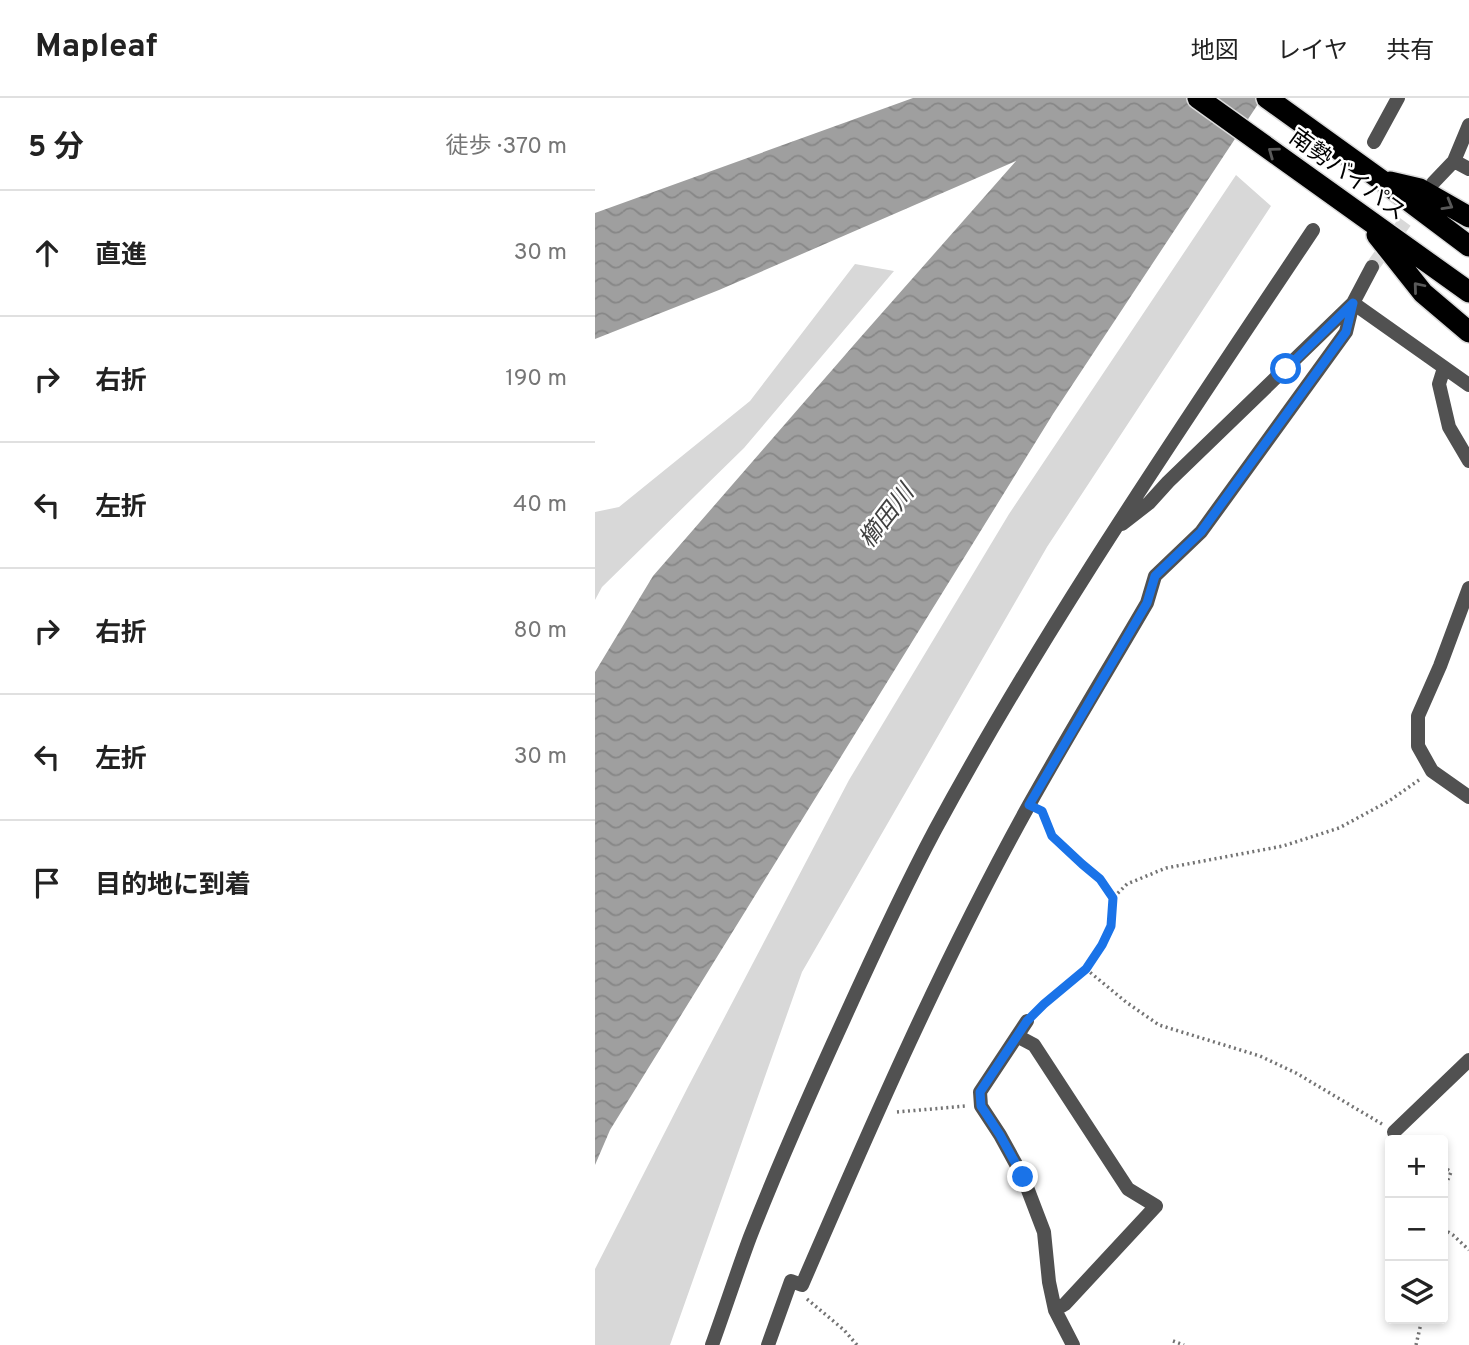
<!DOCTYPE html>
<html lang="ja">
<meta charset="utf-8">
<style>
body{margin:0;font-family:Overpass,"Noto Sans JP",sans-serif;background:#f6f6f6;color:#222}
.controls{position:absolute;right:21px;bottom:21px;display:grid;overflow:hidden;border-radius:7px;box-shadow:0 4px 10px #0003}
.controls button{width:63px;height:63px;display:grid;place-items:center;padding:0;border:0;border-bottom:2px solid #e0e0e0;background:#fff;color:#222;font:35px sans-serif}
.stop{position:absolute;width:21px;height:21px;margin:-16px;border:5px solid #1a73e8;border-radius:50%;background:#fff}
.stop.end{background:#1a73e8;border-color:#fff;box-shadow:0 2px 7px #0008}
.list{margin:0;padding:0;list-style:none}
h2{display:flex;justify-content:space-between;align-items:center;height:91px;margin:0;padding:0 28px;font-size:30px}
h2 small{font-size:23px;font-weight:400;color:#767676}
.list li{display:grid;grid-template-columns:46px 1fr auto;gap:21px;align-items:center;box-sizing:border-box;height:126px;padding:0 28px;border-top:2px solid #e0e0e0}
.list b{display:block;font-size:26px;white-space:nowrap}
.list em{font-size:23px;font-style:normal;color:#767676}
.icon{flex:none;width:38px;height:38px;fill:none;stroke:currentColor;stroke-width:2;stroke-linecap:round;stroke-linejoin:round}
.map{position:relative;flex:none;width:874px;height:1247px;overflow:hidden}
header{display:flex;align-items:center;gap:42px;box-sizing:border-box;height:98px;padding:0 35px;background:#fff;border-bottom:2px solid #e0e0e0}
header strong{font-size:33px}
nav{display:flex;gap:38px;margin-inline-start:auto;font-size:24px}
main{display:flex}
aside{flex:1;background:#fff}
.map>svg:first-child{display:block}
.grass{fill:#d8d8d8}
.water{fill:url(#water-waves)}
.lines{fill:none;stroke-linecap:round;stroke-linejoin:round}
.street-tunnel{stroke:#d9d9d9;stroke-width:14;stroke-dasharray:14 7;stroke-linecap:butt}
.highway-casing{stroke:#dbdbdb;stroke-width:24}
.path{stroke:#737373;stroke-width:3.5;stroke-dasharray:2 3.5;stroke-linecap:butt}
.street{stroke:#515151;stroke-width:14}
.highway{stroke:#000;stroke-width:21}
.oneway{stroke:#595959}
.route{stroke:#1a73e8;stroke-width:9}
.labels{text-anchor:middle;stroke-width:5;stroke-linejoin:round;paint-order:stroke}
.street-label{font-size:23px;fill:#000;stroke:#fff}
.water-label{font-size:24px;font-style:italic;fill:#404040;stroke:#fff}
</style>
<header>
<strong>Mapleaf</strong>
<nav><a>地図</a><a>レイヤ</a><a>共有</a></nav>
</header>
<main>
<aside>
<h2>5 分<small>徒歩 · 370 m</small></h2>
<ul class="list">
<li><svg class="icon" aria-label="ahead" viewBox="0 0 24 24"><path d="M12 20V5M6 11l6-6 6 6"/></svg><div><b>直進</b></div><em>30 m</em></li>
<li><svg class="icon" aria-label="right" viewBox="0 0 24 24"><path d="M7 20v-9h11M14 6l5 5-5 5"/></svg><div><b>右折</b></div><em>190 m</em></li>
<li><svg class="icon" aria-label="left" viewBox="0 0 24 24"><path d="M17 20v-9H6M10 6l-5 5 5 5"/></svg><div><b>左折</b></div><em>40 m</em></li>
<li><svg class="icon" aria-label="right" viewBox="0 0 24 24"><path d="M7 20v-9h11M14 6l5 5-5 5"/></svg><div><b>右折</b></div><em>80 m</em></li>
<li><svg class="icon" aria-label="left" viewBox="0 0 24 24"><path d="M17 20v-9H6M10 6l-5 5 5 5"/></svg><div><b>左折</b></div><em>30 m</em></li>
<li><svg class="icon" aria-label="arrive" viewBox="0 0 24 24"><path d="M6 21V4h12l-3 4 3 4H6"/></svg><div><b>目的地に到着</b></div></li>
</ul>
</aside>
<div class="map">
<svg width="874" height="1247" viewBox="0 0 874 1247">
<defs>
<pattern id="water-waves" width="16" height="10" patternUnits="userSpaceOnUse" patternTransform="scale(1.75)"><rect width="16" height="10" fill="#9f9f9f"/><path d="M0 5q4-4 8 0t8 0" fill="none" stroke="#878787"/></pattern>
</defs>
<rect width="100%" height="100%" fill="#fff"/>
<path class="grass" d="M641 77 676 108 452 449 207 874 75 1247H0V1171L94 987 254 682 414 416Z
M260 166 299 173 149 350 7 489 0 502V414L24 409 155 303Z"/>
<path class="water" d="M318 0H667L458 316 15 1032 0 1067V574L58 478 264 241 421 63 124 192 0 241V115Z"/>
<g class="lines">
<path class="street-tunnel" d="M777 169 825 103"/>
<defs>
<path id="highway" d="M603 0 874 194
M672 0 786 82 874 148
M795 84 825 91 874 119
M782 137 828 195 874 234"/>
</defs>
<use href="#highway" class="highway-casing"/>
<path class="path" d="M449 717 457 738 487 766 505 781 518 800
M491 871 531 904 564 927 665 958 701 975 787 1026
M443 913 491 871 507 847 516 828 518 800 532 786 571 770 688 748 744 730 794 703 824 682
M302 1014 371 1008
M848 1068 856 1074 848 1094
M848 1131 858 1137 874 1152
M212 1201 249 1232 262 1247
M578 1243 589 1247
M821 1247 827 1221"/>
<path class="street" d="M779 44 803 0
M859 63 874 71
M838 85 859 63 874 27
M758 205 874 287
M849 270 844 286 854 329 874 363
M527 426 554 405 573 384 757 206
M874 490 845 568 823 618V648L837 673 874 699
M432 923 385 994 386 1008 405 1037 428 1079 449 1134 454 1184 460 1212 478 1247
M422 938 439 947 533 1091 561 1108 470 1206 460 1212
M799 1034 874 962
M117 1247C130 1211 142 1174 155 1139 184 1065 216 993 249 921 278 857 307 794 340 732 453 523 587 329 718 132
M173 1247 196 1183 207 1187C277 1025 348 862 434 707 472 639 513 572 552 505L560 478 606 434 751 234 758 205 777 169"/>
<use href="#highway" class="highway"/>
</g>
<defs><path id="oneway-chevron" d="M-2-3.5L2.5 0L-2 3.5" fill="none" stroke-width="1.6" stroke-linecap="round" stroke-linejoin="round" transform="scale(1.75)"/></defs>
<g class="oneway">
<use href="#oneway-chevron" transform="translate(678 54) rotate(-144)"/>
<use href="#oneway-chevron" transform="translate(853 107) rotate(30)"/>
<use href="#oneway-chevron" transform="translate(823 189) rotate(-130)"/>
</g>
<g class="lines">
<path class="route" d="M428 1079 405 1037 386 1008 385 994 432 923 449 906 491 871 507 847 516 828 518 800 505 781 487 766 457 738 447 713 434 707 552 505 560 478 606 434 751 234 758 205 691 271"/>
</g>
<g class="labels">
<g class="street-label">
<text transform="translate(753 76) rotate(36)" y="8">南勢バイパス</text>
</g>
<g class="water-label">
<text transform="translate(291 418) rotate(-52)" y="8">櫛田川</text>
</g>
</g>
</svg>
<div class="controls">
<button>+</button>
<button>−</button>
<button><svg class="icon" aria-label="layers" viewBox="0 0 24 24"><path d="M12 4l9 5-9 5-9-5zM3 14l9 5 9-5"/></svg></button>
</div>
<div class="stop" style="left:691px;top:271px"></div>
<div class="stop end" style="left:428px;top:1079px"></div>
</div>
</main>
